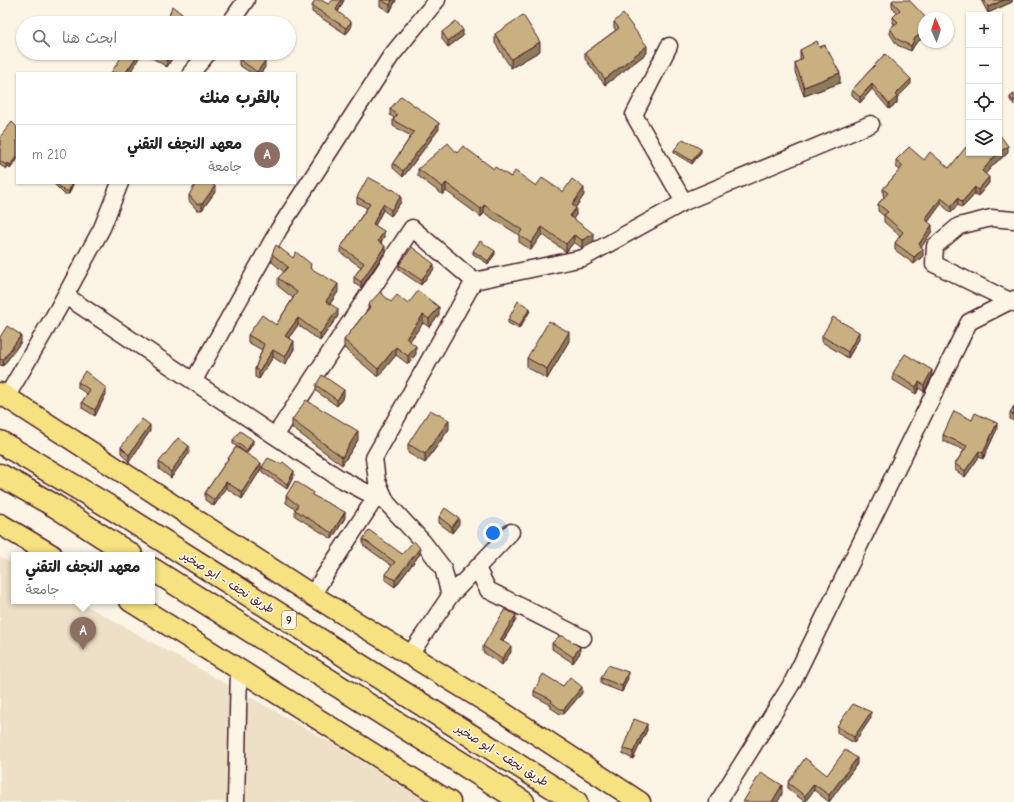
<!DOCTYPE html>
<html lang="ar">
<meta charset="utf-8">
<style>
body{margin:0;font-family:"Comic Neue","Playpen Sans Arabic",sans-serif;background:#f2f2f2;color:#222;direction:rtl}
.controls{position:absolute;right:12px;top:12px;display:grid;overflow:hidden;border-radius:0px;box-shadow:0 1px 3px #0004}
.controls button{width:36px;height:36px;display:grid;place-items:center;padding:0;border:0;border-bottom:1px solid #e0e0e0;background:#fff;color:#222;font:20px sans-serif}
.compass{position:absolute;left:918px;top:12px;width:36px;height:36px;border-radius:50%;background:#fff;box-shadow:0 1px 3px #0004;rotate:357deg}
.you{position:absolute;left:493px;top:533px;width:14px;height:14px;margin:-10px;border:3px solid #fff;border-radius:50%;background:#1a73e8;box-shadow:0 0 0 6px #1a73e833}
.badge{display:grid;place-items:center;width:26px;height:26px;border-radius:50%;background:#111827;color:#fff;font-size:13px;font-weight:700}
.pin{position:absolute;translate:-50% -33px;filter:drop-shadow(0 1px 2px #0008)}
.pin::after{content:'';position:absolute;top:21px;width:14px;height:12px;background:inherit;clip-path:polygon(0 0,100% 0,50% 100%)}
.popup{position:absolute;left:11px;top:552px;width:144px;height:52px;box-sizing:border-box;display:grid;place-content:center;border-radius:0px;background:#fff;filter:drop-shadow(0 1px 3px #0005);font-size:13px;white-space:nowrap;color:#767676}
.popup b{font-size:15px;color:#222}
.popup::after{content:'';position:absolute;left:50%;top:100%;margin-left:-8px;border:8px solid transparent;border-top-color:#fff}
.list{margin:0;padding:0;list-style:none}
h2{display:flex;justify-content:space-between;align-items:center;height:52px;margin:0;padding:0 16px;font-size:17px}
h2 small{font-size:13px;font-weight:400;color:#767676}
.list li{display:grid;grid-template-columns:26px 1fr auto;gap:12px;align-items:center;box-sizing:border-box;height:60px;padding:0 16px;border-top:1px solid #e0e0e0}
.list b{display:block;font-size:15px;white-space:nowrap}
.list p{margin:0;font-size:13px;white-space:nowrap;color:#767676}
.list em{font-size:13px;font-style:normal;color:#767676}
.icon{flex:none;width:22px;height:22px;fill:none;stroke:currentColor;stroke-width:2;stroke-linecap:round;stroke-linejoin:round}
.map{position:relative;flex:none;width:1014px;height:802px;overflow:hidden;direction:ltr}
.search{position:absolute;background:#fff;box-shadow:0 1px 3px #0004;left:16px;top:16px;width:280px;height:44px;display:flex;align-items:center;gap:10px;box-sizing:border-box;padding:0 14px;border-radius:22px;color:#767676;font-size:15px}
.panel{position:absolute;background:#fff;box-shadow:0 1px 3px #0004;left:16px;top:72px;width:280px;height:112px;border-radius:0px;direction:rtl}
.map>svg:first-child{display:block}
.built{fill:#ede0c7}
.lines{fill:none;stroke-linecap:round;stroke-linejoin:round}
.minor-casing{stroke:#4a1f2b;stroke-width:19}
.major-casing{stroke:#4a1f2b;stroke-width:23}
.highway-casing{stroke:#4a1f2b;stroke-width:25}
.minor{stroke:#fcf5e5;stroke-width:16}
.major{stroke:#f6e281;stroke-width:20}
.highway{stroke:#f6e281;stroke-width:22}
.wall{fill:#ad976e;stroke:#4a1f2b}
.shaded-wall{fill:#8d7b5a;stroke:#4a1f2b}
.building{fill:#c9b080;stroke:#4a1f2b}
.labels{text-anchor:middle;stroke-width:3.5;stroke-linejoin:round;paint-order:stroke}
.shield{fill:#fcf5e5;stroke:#7f5f63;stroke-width:1}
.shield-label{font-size:11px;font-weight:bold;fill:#4a1f2b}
.street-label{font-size:12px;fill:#4a1f2b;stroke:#fcf5e5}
</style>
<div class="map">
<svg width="1014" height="802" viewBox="0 0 1014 802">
<rect width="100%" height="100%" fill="#fcf5e5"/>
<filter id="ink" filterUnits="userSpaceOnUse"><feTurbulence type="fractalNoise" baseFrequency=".025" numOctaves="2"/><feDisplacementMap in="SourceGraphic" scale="8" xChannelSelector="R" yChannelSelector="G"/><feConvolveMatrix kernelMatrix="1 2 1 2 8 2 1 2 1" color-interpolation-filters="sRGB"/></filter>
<g filter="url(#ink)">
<path class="built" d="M0 557 14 565V601H78L332 743 428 802H0Z"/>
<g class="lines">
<defs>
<path id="minor" d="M230 23 246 0
M669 46 634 115 684 202
M191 73 208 53
M1014 220 991 218 959 226 935 246 934 264 1014 303
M66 296 275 436 412 228 474 281
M194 380 279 229 391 56 437 0
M7 396 58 309 102 228 120 183
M275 436 339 478 387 503
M477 568 488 590 583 638
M312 595 376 497
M450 596 511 532
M409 656 450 596 443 568 423 542 387 503 377 481 374 458 474 281 583 258 684 202 871 124
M236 802 239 668
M718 802 791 685 969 322 1014 299"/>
<path id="major" d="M0 393 312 595 501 711 640 802
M0 524 52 555
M130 601 450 802"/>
<path id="highway" d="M0 442 113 509 576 802
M0 475 55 506 131 555
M152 569 523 802"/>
</defs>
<use href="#minor" class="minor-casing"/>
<use href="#major" class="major-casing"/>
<use href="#highway" class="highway-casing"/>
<use href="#minor" class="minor"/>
<use href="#major" class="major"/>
<use href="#highway" class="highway"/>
</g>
<path class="wall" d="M344 0 338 12 351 28 346 34 312 12V6L328 4Z
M380 0H396L390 12 380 6Z
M981 0H1012V2L988 13Z
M892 1 924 18V37L915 44 911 51 897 45 890 34V28L895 24 893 23V17L897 13 892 7Z
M614 22 647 53 605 85 585 59V53L616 30 614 28Z
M442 32 463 36 448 47 442 39Z
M495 34 540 51 511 68 495 43Z
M819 47 840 83 804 96 795 72V63L800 60V50Z
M144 53H174V55L167 67Z
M885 54 911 84 897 98V103L889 109 872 89 860 103 852 95V90Z
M239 59 265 67 261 73H251L239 65Z
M1014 94V105L1010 100V97Z
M390 109 439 129 403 177 393 168V163L411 136 393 126V120L394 118 390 115Z
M17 127V160L10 169 8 167 6 169 0 165V137Z
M674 150 701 152 692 164 674 153Z
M457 153 511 177 536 186 563 192 584 195 575 208 576 215 573 218 594 241 582 248 574 242 566 252 542 234 531 250 519 242V235L484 213 481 217 446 191 443 195 418 176V169Z
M969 153H1008L994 164 985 174 989 183 978 196 975 194 962 208 958 205 951 213 941 204 928 222 932 231 921 247 923 256 914 264 895 250V243L900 236 884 222V216L878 211V204L884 197 883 195V189L900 170 896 167V160H924L949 168Z
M53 183H73V184L69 194H64Z
M215 192 202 210H197L189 201V195Z
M357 197 401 202 391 216 383 210 375 225 384 237 381 243 385 252 361 288 354 283V277L361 267 341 253V247L367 208 357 203Z
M473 251 495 254 488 264 473 254Z
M272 254 293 258 311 268 338 292 330 304 338 316 320 341 298 325 289 338 294 349 285 365 273 357 259 379 255 377V369L262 350 248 342V335L276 325 293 298 278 286V278L284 272 272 262Z
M399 265 434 269 421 285 399 270Z
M391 302 408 304 439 315 429 327 423 323 410 341 416 354 408 364 396 355 378 377 344 348V340L368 309V305Z
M530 311 519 329 508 323V320Z
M822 336 859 339 848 358 822 342Z
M0 337 21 342 3 366 0 365Z
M569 341 547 379 527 367V358Z
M893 373 932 376 924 392 919 388 916 394 893 380Z
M78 382 106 394 95 416 82 408V402L87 394 78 388Z
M316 385 344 396 337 406 316 391Z
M1014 406V421L1010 419V413Z
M292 420 358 440 342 465 292 428Z
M972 420 997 429 983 459 979 457 965 477 955 470V464L964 450 943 441V435Z
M449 429 425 463 408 453V444Z
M150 431 129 462 121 453V447Z
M233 440 253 443 247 453 233 444Z
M236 447 261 469 242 499 226 488 214 506 205 500V493Z
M189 453 171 478 159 469V462Z
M262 467 294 475 287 489 262 472Z
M286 496H313L345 518 332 539 295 516V509L286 503Z
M439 517 459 524 452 533 439 523Z
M363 539 402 554H420L395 587 385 580V574L392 566 363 545Z
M516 620 503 641 511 652 502 665 483 652V646Z
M552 643 580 653 573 663 552 649Z
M601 678H628L622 692 601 684Z
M563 686 582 693 564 714H560L551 708V705L534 696V691Z
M871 718 854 743 837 733V726Z
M647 730 633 759 623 754V748Z
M857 764 829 802 814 790 805 802 788 789V783L827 775Z"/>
<path class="shaded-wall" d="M341 0H344L336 16V10Z
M392 0H396L390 12V5Z
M1004 0H1012V2L988 13V7Z
M182 14V17L178 23H177Z
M351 22V28L346 34V28Z
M463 30V36L448 47V41Z
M924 31V37L915 44 911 51V46L915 38Z
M540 42V51L511 68V59Z
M647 46V53L605 85V79Z
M139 53H142L130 73H126Z
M172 53H174V55L167 67V61Z
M265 61V67L261 73H257V72Z
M840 73V83L804 96V87Z
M911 79V84L897 98V103L889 109V104L895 95Z
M872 84V89L860 103V97Z
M439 123V129L403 177V171Z
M1008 146V153L994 164 982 178V171L994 157Z
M701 149V152L692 164V161Z
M17 156V160L10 169V165Z
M8 163V167L6 169V165Z
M989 177V183L978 196V190Z
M72 183H73V184L69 194V191Z
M446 183V191L443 195V187Z
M215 186V192L202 210V204Z
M975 187V194L962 208V202Z
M584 188V195L572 213V205Z
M401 196V202L391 216V210Z
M941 198V204L925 226V219Z
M958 198V205L951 213V206Z
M383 204V210L373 230V224Z
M484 205V213L481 217V209Z
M576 208V215L570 223V216Z
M932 225V231L919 251V244Z
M542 227V234L531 250V243Z
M384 231V237L378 247V241Z
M594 234V241L582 248V240Z
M574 235V242L566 252V244Z
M385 246V252L361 288V282Z
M923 249V256L914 264V257Z
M495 251V254L488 264V261Z
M434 264V269L421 285V280Z
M338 284V292L326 309V301Z
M439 307V315L429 327V319Z
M530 308V311L519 329V326Z
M338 309V316L320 341V334Z
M423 315V323L406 346V338Z
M298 318V325L285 343V336Z
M569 332V341L547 379V369Z
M859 332V339L848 358V352Z
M21 335V342L3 366V360Z
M294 341V349L285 365V357Z
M416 346V354L408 364V356Z
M396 347V355L378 377V369Z
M273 350V357L259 379V371Z
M932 370V376L924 392V385Z
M919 382V388L916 394V387Z
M106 388V394L95 416V410Z
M344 390V396L337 406V400Z
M449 420V429L425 463V454Z
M997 423V429L983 459V453Z
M150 425V431L129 462V455Z
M358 431V440L342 465V457Z
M253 440V443L247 453V450Z
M189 446V453L171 478V472Z
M979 451V457L965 477V471Z
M261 463V469L242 499V492Z
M294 471V475L287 489V484Z
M226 482V488L214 506V500Z
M345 512V518L332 539V533Z
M459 518V524L452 533V527Z
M420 548V554L395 587V580Z
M516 615V620L500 645V640Z
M511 646V652L502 665V659Z
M580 647V653L573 663V657Z
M628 672V678L622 692V686Z
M582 687V693L564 714V709Z
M871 712V718L854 743V737Z
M647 724V730L633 759V752Z
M857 758V764L829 802V795Z
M814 784V790L805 802V796Z
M782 785V794L778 802H772Z"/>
<path class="building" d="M315 0H321L328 4 333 0H341L336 10 351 22 346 28 312 6Z
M381 0H392L390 5Z
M893 0H909L926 18H924V31L915 38 911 46 897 39 890 28 898 22 893 17 900 10 892 1Z
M984 0H1004L988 7Z
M172 6 182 14 177 23H167Z
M623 14 647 46 605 79 585 53 619 28 614 22Z
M523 15 540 42 511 59 495 34Z
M456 21 463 30 448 41 442 32Z
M817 41 819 47 825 45 840 73 804 87 795 63 803 58 800 50Z
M124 53H139L126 72 128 73H111Z
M154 53H172L167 61Z
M244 53H254L265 61 257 72 239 59Z
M885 54 911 79 895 95 897 97 889 104 872 84 860 97 852 90Z
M1014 94V102L1010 97Z
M401 96 439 123 403 171 393 163 414 132 393 120 397 115 390 109Z
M12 122 17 127V156L10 165 8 163 6 165 0 161V137Z
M999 134 1008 146 999 153Z
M683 139 701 149 692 161 674 150Z
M448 143 457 153 463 146 494 169 495 167 511 177 515 171 536 186 542 178 563 192 572 179 584 188 572 205 576 208 570 216 594 234 582 240 574 235 566 244 542 227 531 243 519 235 522 230 484 205 481 209 446 183 443 187 418 169Z
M909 147 924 160 930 152 949 168 966 147 969 150V153H999L994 157 982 171 989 177 978 190 975 187 962 202 958 198 951 206 941 198 925 219 932 225 919 244 923 249 914 257 895 243 903 232 884 215 888 212 878 204 888 193 883 189 903 166 896 160Z
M368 177 392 190 393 189 401 196 391 210 383 204 373 224 384 231 378 241 385 246 361 282 354 277 364 263 341 247 370 204 357 197Z
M56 183H72L69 191H64Z
M196 183H211L215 186 202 204H197L189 195Z
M480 241 495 251 488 261 473 251Z
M276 245 293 258 296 252 311 264 310 268 338 284 326 301 338 309 320 334 298 318 285 336 294 341 285 357 273 350 259 371 255 369 264 344 248 335 262 315 276 325 297 292 278 278 288 267 272 254Z
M412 247 434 264 421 280 399 265Z
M418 291 439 307 429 319 423 315 406 338 416 346 408 356 396 347 378 369 344 340 370 307 368 305 380 292 391 302 397 295 408 304Z
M518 301 530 308 519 326 508 320Z
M833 317 859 332 848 352 822 336Z
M549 321 569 332 547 369 527 358Z
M7 326 21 335 3 360 0 359V337Z
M905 354 932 370 924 385 919 382 916 387 893 373Z
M85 371 106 388 95 410 82 402 90 390 78 382Z
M322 375 344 390 337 400 316 385Z
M306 400 358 431 342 457 292 420Z
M1014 406V415L1010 413Z
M430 410 449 420 425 454 408 444Z
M954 411 972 420 975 413 997 423 983 453 979 451 965 471 955 464 967 446 943 435Z
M142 419 150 425 129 455 121 447Z
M240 431 253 440 247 450 233 440Z
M178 438 189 446 171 472 159 462Z
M236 447 261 463 242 492 226 482 214 500 205 493Z
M268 458 281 464 283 462 294 471 287 484 262 467Z
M295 481 313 492 312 495 345 512 332 533 295 510 298 505 286 496Z
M445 508 459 518 452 527 439 517Z
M369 530 402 554 414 541 420 548 395 580 385 574 395 562 363 539Z
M505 609 516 615 500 640 511 646 502 659 483 646Z
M559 636H563L580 647 573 657 552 643Z
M608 665 628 672 622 686 601 678Z
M543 674 563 686 570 677 582 687 564 709H560L551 702 552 700 534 691Z
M853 704 871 712 854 737 837 726Z
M634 719 647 724 633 752 623 748Z
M845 750 857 758 829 795 814 784 805 796 788 783 805 758 827 775Z
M761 772 782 785 772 802H743Z"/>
</g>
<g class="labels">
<rect class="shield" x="282" y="611" width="14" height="18" rx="3"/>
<g class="shield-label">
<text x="289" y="624">9</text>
</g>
<g class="street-label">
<text transform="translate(228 582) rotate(32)" y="4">طريق نجف - ابو صخير</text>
<text transform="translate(502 755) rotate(32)" y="4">طريق نجف - ابو صخير</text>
</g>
</g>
</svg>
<div class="controls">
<button>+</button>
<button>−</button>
<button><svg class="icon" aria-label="locate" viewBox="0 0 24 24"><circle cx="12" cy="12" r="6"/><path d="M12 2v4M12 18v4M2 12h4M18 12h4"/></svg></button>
<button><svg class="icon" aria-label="layers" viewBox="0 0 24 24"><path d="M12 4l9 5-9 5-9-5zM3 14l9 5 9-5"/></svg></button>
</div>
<svg class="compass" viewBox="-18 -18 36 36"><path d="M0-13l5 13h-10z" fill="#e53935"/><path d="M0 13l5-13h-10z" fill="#767676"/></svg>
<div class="you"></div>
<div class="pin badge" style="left:83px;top:650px;background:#8d6e63">A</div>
<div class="popup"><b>معهد النجف التقني</b>جامعة</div>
<div class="search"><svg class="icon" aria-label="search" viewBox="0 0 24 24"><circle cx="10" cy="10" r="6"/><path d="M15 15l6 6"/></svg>ابحث هنا</div>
<section class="panel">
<h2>بالقرب منك<small></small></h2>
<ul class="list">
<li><span class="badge" style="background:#8d6e63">A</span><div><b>معهد النجف التقني</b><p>جامعة</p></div><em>210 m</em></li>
</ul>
</section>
</div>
